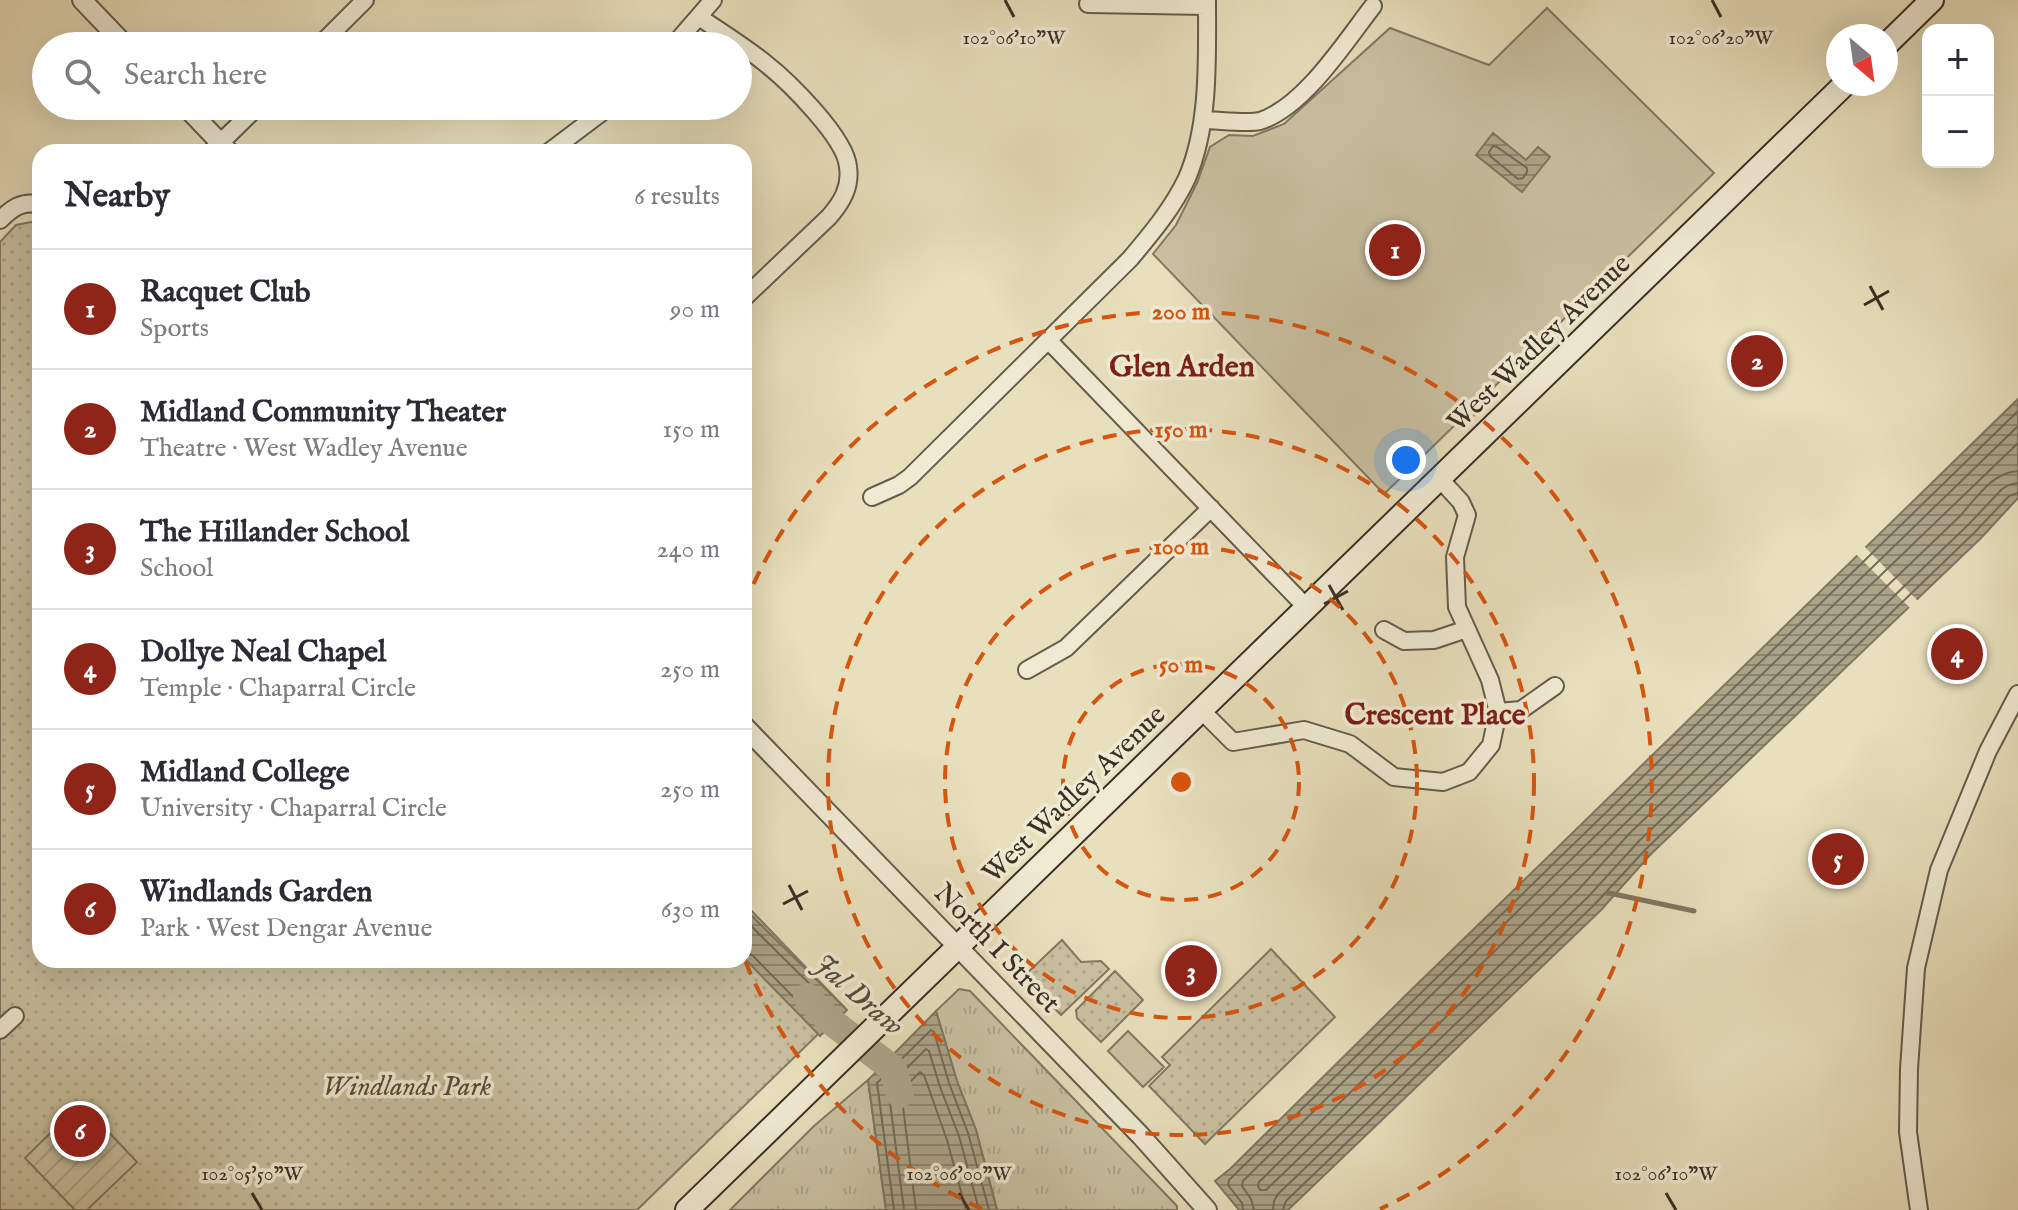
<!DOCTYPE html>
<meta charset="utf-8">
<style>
body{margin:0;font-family:"IM FELL English",serif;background:#f2f2f3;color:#2b2b33}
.controls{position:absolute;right:24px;top:24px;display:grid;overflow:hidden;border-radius:16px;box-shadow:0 8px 32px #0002}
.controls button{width:72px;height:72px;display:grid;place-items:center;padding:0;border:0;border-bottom:2px solid #e1e1e2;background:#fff;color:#2b2b33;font:40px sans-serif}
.compass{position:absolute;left:1826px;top:24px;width:72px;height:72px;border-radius:50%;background:#fff;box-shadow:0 8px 32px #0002;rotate:151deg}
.you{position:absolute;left:1406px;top:460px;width:28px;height:28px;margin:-20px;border:6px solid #fff;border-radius:50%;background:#1a73e8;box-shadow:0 0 0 12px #1a73e833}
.badge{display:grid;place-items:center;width:52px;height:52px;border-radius:50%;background:#8f2418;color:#fff;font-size:26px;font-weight:700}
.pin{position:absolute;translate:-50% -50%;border:4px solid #fff;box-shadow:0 2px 8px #0006}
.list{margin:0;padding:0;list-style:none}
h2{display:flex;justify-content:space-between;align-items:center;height:104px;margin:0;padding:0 32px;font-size:34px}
h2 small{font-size:26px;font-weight:400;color:#7c7c81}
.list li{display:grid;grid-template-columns:52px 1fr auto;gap:24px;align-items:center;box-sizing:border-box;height:120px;padding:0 32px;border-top:2px solid #e1e1e2}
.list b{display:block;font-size:30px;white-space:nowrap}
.list p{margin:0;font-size:26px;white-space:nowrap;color:#7c7c81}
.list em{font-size:26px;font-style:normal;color:#7c7c81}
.icon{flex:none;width:44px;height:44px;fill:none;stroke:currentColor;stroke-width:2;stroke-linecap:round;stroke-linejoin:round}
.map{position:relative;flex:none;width:2018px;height:1210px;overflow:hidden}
.search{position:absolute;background:#fff;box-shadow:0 8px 32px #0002;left:32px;top:32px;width:720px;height:88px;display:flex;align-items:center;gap:20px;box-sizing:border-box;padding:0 28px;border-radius:44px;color:#7c7c81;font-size:30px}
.panel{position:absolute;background:#fff;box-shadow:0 8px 32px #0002;left:32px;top:144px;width:720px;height:824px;border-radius:24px}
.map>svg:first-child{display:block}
.grass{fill:url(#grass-tufts);stroke:#827864;stroke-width:2}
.park{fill:url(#park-dots);stroke:#827864;stroke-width:2}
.garden{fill:url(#garden-furrows);stroke:#827864;stroke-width:2}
.pitch{fill:#cac1a2;stroke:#827864;stroke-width:2}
.water{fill:url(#water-rules);stroke:#7e7661;stroke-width:2}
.pier{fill:#e8dfbc}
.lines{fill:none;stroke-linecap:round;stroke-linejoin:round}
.shore{stroke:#726a58;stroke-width:2}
.stream{stroke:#7e7661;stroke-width:5}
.river{stroke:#aca489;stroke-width:28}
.minor-casing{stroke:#655c4c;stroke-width:20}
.tertiary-casing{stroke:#655c4c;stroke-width:22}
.secondary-casing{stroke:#393026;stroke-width:26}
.minor{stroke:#f0ead3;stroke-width:16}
.tertiary{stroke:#f0ead3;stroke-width:18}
.secondary{stroke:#f0ead3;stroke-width:22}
.ticks{fill:none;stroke:#393026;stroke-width:3}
.ring{fill:none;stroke:#d6550f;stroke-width:4;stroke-dasharray:14 10}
.labels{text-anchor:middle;stroke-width:7;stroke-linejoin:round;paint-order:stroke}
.street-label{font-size:28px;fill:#393026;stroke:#f0ead3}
.park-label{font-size:28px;font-style:italic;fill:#564d3f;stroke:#f0ead3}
.neighbourhood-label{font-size:30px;font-weight:bold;fill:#7a1f14;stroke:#f0ead3}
.water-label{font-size:30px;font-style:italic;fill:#564d3f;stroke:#f0ead3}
.ticks-label{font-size:20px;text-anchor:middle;fill:#393026;stroke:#f0ead3;stroke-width:7;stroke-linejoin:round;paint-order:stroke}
.centre{fill:#d6550f;stroke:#f0ead3;stroke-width:4}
.ring-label{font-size:24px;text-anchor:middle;font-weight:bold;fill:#d6550f;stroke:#f0ead3;stroke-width:7;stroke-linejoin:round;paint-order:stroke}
</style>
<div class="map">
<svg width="2018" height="1210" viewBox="0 0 2018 1210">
<defs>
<pattern id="grass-tufts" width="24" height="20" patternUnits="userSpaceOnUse" patternTransform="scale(2)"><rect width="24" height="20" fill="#cac1a2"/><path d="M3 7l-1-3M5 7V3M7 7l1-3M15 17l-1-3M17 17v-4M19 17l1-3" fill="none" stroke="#aea68b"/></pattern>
<pattern id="park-dots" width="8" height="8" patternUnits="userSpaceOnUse" patternTransform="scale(2)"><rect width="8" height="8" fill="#cac1a2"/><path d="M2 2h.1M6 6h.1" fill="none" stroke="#aea68b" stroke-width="1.8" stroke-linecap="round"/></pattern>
<pattern id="garden-furrows" width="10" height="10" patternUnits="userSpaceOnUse" patternTransform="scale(2)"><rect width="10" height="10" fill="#cac1a2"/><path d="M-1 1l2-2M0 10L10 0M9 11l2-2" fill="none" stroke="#aea68b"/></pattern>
<pattern id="water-rules" width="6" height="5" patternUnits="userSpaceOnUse" patternTransform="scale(2)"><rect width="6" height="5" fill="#aca489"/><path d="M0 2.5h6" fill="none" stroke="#8d8670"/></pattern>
</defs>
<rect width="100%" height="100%" fill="#e8dfbc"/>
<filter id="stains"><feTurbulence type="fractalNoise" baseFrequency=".0025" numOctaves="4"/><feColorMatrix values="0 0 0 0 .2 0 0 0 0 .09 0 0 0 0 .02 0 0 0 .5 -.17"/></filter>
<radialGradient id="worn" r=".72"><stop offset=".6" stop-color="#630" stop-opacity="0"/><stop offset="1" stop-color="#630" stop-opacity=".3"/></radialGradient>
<path class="grass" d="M959 989 970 991 1177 1206V1210H997L976 1130 957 1081 936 1011Z
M868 1080 886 1210H730L814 1126Z"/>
<path class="park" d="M31 222 40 225V960H744V903L845 1008 637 1210H0V242L16 225Z
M1062 940 1081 962 1101 961 1109 969 1061 1015 1024 976Z
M1271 949 1335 1017 1205 1144 1149 1086 1170 1065 1162 1057Z
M1115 971 1143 1000 1101 1042 1077 1018 1076 1010Z"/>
<path class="garden" d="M81 1103 137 1162 87 1210H75L25 1158Z"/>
<path class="pitch" d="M1547 8 1714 173 1384 494 1153 254 1176 225 1197 183 1210 147 1229 135 1253 136 1284 124 1390 28 1489 65Z
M1128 1031 1164 1067 1143 1087 1108 1051Z"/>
<path class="water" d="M1493 133 1526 160 1538 147 1550 157 1522 192 1476 155Z
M2018 399V498L1981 538 1651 854 1601 910 1288 1210H1239L1215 1181 1230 1169 1406 995Z
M744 908 847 1010 820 1036 744 958Z
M936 1011 957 1081 976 1130 997 1210H886L868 1080Z"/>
<path class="pier" d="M1864 546 1919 602 1911 609 1856 554Z"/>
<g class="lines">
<path class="shore" d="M1493 146 1497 147 1527 168V172L1523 178 1518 179 1490 156 1489 152Z
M2018 443 1750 701 1259 1182 1258 1186 1260 1190H1266L1579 889 1630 833 1959 517C1976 499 1992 472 2018 471
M744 919 833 1007V1012L822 1022H818L752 955 744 952
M894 1210 877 1083 931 1030 934 1032 949 1083 968 1133 989 1210
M904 1210 888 1087 926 1049 929 1051 940 1087 959 1136 979 1210
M916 1210 901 1091 920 1072 924 1075 947 1140 966 1210
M1243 1210 1242 1203 1228 1185 1229 1180 2018 411
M1254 1210 1251 1199 1242 1186 1243 1181 1419 1007 2018 426
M1273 1210 1274 1201 1278 1194 1588 897 1639 841 1968 525 2002 489 2009 485 2018 483
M1283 1210 1286 1201 1595 904 1646 849 1975 532 2009 496 2018 493"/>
<path class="stream" d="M1609 893 1694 911"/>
<path class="river" d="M807 997 828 1019 893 1069 900 1094"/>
<defs>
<path id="minor" d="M1088 4 1207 6
M699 17C721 32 744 46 765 63 788 81 846 138 848 167 851 187 842 202 829 217L744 298
M319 46 365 0
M673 46 713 0
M1203 120C1217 120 1248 124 1260 121 1304 107 1345 42 1373 6
M211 152 258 106
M549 152 610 106
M0 220C12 208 23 200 40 205
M1049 341 1307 608
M872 497 899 485 910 477 1130 259C1151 234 1173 208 1187 178 1210 124 1207 58 1207 0
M1384 630 1404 641 1434 640 1467 629
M1027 670 1066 648 1211 508
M1201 710 1233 742 1304 730 1350 744 1394 777 1443 782 1469 772 1491 745 1498 712 1490 680 1457 607 1455 557 1467 515 1461 502 1440 479
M1498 712 1521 710 1555 686
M0 1030 15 1016
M1919 1210 1908 1132 1909 1069 1916 968 1939 870 1988 751 2018 694"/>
<path id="tertiary" d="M82 0 126 46
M185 106 229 152
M744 726 1141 1136 1207 1210"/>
<path id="secondary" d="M1886 45 1932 0
M687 1210 1845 84"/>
</defs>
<use href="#minor" class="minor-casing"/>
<use href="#tertiary" class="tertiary-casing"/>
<use href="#secondary" class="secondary-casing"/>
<use href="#minor" class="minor"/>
<use href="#tertiary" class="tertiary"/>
<use href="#secondary" class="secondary"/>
</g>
<path class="ticks" d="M1005 0 1014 17M1712 0 1721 17M1870 286 1883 310M1864 305 1889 291M1329 585 1343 610M1324 604 1348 591M789 885 802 910M783 904 808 891M252 1193 262 1210M959 1193 969 1210M1666 1193 1676 1210"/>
<g class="ring">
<circle cx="1181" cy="782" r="118"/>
<circle cx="1181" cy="782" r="236"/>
<circle cx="1181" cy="782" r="353"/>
<path d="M982 1209A471 471 0 0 1 744 958M744 606A471 471 0 1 1 1380 1209"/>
</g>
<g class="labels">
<g class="street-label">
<text transform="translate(1538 342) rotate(-44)" y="10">West Wadley Avenue</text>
<text transform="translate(1073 793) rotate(-44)" y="10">West Wadley Avenue</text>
<text transform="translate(998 947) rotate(46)" y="10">North I Street</text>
</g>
<g class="park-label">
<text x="407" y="1095">Windlands Park</text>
</g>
<g class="neighbourhood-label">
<text x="1182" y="376">Glen Arden</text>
<text x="1435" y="724">Crescent Place</text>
</g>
<g class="water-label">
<text transform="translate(859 994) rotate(41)" y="10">Jal Draw</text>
</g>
</g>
<g class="ticks-label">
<text x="1014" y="44">102°06'10"W</text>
<text x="1721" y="44">102°06'20"W</text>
<text x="252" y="1180">102°05'50"W</text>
<text x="959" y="1180">102°06'00"W</text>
<text x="1666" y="1180">102°06'10"W</text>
</g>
<circle cx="1181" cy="782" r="12" class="centre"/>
<g class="ring-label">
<text x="1181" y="319">200 m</text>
<text x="1181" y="437">150 m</text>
<text x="1181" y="554">100 m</text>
<text x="1181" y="672">50 m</text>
</g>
<rect width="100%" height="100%" filter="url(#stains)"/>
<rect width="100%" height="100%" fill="url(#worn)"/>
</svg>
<div class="controls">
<button>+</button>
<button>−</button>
</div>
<svg class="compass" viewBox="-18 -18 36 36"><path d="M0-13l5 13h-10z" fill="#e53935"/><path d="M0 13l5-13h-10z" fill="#7c7c81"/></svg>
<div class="you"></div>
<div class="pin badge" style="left:1395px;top:250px">1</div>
<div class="pin badge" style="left:1757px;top:361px">2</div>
<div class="pin badge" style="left:1191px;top:971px">3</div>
<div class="pin badge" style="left:1957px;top:654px">4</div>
<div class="pin badge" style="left:1838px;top:859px">5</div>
<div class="pin badge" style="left:80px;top:1131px">6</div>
<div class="search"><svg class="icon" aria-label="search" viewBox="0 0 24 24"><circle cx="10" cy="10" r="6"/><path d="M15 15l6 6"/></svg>Search here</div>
<section class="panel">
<h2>Nearby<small>6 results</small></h2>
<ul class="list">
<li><span class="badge">1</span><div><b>Racquet Club</b><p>Sports</p></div><em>90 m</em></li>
<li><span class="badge">2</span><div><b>Midland Community Theater</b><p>Theatre · West Wadley Avenue</p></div><em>150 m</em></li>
<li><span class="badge">3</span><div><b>The Hillander School</b><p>School</p></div><em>240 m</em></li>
<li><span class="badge">4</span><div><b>Dollye Neal Chapel</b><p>Temple · Chaparral Circle</p></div><em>250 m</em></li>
<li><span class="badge">5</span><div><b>Midland College</b><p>University · Chaparral Circle</p></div><em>250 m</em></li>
<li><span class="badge">6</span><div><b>Windlands Garden</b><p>Park · West Dengar Avenue</p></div><em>630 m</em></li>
</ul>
</section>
</div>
